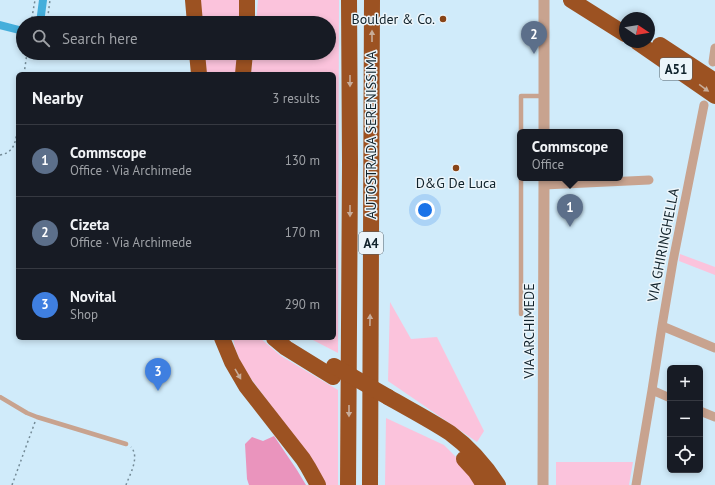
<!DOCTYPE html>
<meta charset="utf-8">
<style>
body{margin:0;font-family:"PT Sans",sans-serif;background:#242831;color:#f1f3f6}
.controls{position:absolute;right:12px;bottom:12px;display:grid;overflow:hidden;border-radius:6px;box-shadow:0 2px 6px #0003}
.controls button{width:36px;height:36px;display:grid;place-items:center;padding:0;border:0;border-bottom:1px solid #363941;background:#171b24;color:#f1f3f6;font:20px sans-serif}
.compass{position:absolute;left:619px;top:12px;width:36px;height:36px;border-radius:50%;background:#171b24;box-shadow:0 2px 6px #0003;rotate:102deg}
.you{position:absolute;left:425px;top:210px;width:14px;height:14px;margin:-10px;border:3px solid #fff;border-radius:50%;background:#1a73e8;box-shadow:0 0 0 6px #1a73e833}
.badge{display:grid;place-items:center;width:26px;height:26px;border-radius:50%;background:#c2a492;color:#fff;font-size:13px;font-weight:700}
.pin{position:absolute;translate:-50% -33px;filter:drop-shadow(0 1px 2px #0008)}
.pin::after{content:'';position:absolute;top:21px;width:14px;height:12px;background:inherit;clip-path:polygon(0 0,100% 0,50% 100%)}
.popup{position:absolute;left:517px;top:129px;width:106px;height:52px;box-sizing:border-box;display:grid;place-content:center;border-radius:6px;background:#171b24;filter:drop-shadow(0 1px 3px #0005);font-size:13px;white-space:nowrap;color:#9ea1a6}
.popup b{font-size:15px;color:#f1f3f6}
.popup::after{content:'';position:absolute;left:50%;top:100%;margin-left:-8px;border:8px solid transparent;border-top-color:#171b24}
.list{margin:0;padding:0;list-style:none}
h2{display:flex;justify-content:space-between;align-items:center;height:52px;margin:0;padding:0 16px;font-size:17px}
h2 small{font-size:13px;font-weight:400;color:#9ea1a6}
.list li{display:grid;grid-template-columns:26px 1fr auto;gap:12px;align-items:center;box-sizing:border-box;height:72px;padding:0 16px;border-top:1px solid #363941}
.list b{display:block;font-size:15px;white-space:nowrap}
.list p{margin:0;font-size:13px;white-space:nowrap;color:#9ea1a6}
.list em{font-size:13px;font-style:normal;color:#9ea1a6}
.icon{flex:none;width:22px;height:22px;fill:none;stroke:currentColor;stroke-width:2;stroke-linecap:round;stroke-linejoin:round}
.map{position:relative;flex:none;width:715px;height:485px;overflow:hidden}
.search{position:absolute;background:#171b24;box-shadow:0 2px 6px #0003;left:16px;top:16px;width:320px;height:44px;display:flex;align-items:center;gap:10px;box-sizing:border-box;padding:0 14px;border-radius:22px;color:#9ea1a6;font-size:15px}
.panel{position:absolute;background:#171b24;box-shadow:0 2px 6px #0003;left:16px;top:72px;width:320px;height:268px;border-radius:6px}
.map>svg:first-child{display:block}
.green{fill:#fbc3dc}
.forest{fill:#ea94bd}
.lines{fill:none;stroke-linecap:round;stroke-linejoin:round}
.canal{stroke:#44aedb;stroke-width:8}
.path{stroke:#738a96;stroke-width:1.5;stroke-dasharray:2 3;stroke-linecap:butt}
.service{stroke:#c8a38f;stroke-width:4.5}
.minor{stroke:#c8a38f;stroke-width:9}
.tertiary{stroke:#c8a38f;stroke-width:11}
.motorway{stroke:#9c5222;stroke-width:16}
.motorway-bridge{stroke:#9c5222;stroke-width:16}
.oneway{fill:#c8ac99}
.poi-dot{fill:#884417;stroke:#ecf5fa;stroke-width:1.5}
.labels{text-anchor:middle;stroke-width:3;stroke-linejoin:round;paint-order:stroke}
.shield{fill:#ecf5fa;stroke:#526169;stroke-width:1}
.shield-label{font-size:13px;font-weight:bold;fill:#10222b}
.poi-label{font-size:14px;fill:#10222b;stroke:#ecf5fa;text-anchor:end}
.street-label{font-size:14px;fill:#10222b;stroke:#ecf5fa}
</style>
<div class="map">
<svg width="715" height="485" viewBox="0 0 715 485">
<rect width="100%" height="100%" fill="#d0ebfa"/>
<path class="green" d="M200 0H243V23H201Z
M258 0H339L338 353 309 338H334V74H251L253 53H329V23H256Z
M204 53H241L239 74H206Z
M680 254 715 267V275L679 261Z
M390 302 411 339 437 337 484 431 477 442 388 381Z
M233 338H260L281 356 338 390V485H324L300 444 243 368 235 348Z
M386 418 444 445 464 465 478 485H385Z
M556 462H633L629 485H556Z"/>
<path class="forest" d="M274 436 297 470 306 485H249L247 479 245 444 252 437 263 441Z"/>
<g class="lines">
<path class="canal" d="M40 23 43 0
M0 25 23 31"/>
<path class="path" d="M31 23 35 0
M47 23 50 0
M24 74 27 53
M0 155C18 152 16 135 18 120
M12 485 35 422
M126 485C130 474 140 457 131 447"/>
<path class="service" d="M521 132V96H544
M521 314V178
M0 397 27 413 37 417 126 444"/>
<path class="minor" d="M713 62 715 48
M544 185 649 180
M662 326 715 348
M652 390 670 398
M700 411 715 417
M636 485 652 390 662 326 673 261 704 105"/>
<path class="tertiary" d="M544 132V0
M543 485 544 178"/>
<path class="motorway" d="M193 0 195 23
M571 0 625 34
M247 23V0
M637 42 715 96
M660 45 715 81
M197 53 199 74
M243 74 245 53
M222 338 232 362 246 386 303 459 308 467 318 485
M274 338 286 348 333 377
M388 397C409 409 430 420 450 433 469 447 485 465 498 485
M464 459 475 471 484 485
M348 485 350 164 349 0
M370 485 372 0"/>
<path class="motorway-bridge" d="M334 366 388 397"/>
</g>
<defs><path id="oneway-solid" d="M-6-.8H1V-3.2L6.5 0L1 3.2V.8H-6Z"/></defs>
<g class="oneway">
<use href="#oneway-solid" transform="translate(372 36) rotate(-90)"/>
<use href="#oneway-solid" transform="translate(350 81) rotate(90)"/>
<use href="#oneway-solid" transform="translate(704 88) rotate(36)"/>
<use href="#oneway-solid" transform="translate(350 211) rotate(90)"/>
<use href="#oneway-solid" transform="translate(370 320) rotate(-89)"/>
<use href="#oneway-solid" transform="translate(238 374) rotate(60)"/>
<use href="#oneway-solid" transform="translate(349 411) rotate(90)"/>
</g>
<g class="poi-dot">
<circle cx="443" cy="19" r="4"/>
<circle cx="456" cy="168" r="4"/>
</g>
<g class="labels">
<g class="shield">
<rect x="660" y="58" width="32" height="22" rx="3"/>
<rect x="359" y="232" width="24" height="22" rx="3"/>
</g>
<g class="shield-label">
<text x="676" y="74">A51</text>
<text x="371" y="248">A4</text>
</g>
<g class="poi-label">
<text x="435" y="24">Boulder &amp; Co.</text>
<text x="456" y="188" text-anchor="middle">D&amp;G De Luca</text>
</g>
<g class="street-label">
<text transform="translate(371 135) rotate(-90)" y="5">AUTOSTRADA SERENISSIMA</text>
<text transform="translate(663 245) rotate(-79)" y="5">VIA GHIRINGHELLA</text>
<text transform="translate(529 331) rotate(-90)" y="5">VIA ARCHIMEDE</text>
</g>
</g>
</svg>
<div class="controls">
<button>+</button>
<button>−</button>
<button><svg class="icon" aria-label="locate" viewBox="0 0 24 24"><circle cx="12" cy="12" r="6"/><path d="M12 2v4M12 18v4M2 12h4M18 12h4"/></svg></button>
</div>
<svg class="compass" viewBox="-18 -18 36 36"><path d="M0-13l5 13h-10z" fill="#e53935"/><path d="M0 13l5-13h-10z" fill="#9ea1a6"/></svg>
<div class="you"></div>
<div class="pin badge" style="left:570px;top:227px;background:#5c6f8a">1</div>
<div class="popup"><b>Commscope</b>Office</div>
<div class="pin badge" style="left:534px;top:54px;background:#5c6f8a">2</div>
<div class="pin badge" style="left:158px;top:391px;background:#3f7fe0">3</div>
<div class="search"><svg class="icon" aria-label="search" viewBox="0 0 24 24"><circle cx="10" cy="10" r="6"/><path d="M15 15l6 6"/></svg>Search here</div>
<section class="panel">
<h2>Nearby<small>3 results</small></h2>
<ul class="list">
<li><span class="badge" style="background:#5c6f8a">1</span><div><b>Commscope</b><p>Office · Via Archimede</p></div><em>130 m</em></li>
<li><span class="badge" style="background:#5c6f8a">2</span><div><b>Cizeta</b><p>Office · Via Archimede</p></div><em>170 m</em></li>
<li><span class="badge" style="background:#3f7fe0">3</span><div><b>Novital</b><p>Shop</p></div><em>290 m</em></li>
</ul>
</section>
</div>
